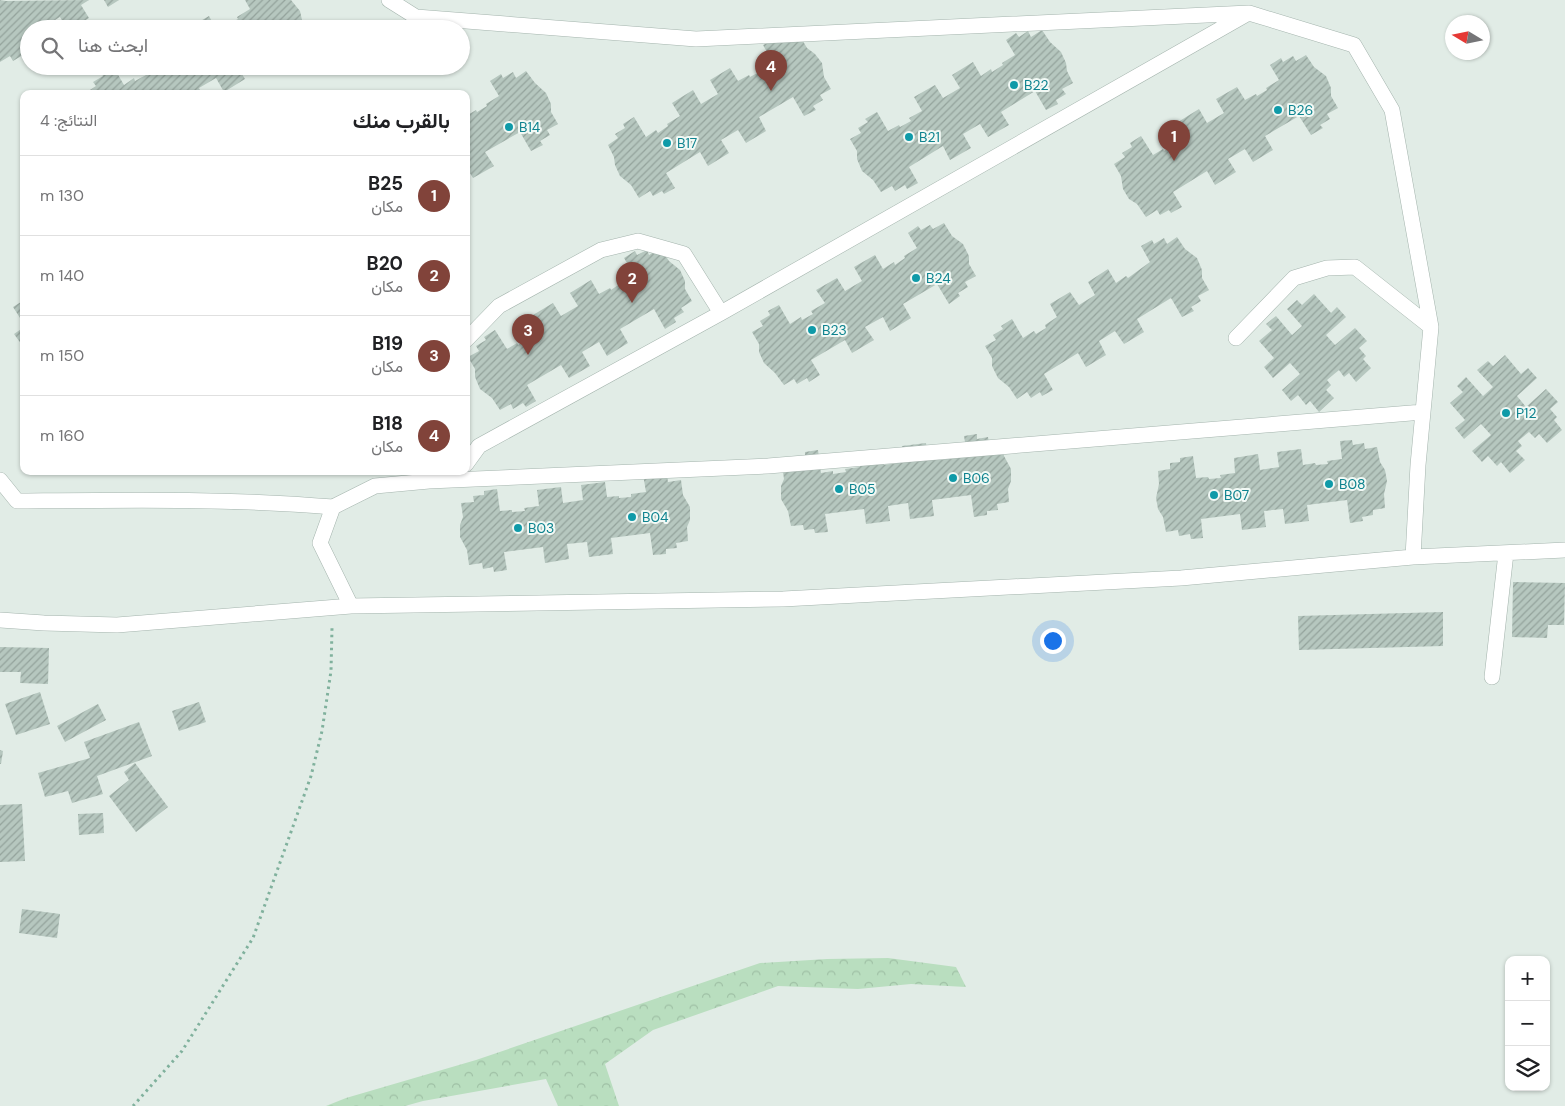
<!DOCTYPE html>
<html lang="ar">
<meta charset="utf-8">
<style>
body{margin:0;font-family:"DM Sans",Vazirmatn,sans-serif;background:#f6f6f6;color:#202124;direction:rtl}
.controls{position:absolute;right:15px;bottom:15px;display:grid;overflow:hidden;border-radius:10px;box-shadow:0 1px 4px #0004}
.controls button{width:45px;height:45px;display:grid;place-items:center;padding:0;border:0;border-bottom:1px solid #e0e0e0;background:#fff;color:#202124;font:25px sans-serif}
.compass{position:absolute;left:1445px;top:15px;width:45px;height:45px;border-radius:50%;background:#fff;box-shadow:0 1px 4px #0004;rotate:280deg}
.you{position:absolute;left:1052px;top:640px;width:18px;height:18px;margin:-12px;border:4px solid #fff;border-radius:50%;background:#1a73e8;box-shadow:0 0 0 8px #1a73e833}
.badge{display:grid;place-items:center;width:32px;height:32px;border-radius:50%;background:#81433a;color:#fff;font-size:16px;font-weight:700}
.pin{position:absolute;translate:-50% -41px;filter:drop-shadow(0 1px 2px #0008)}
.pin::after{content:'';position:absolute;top:26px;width:18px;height:15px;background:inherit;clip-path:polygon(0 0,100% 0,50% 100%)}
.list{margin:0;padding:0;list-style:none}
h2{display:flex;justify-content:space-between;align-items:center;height:65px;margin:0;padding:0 20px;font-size:21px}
h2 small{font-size:16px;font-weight:400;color:#757577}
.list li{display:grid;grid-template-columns:32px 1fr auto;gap:15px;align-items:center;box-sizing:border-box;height:80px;padding:0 20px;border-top:1px solid #e0e0e0}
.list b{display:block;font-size:19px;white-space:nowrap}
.list p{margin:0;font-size:16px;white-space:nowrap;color:#757577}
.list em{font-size:16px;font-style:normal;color:#757577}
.icon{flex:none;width:28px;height:28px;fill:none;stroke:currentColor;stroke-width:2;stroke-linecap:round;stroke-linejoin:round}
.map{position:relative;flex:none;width:1565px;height:1106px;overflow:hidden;direction:ltr}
.search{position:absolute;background:#fff;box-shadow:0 1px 4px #0004;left:20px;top:20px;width:450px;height:55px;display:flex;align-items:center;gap:12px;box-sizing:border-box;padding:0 18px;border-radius:28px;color:#757577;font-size:19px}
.panel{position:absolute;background:#fff;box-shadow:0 1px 4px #0004;left:20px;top:90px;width:450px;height:385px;border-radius:10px;direction:rtl}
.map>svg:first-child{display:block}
.forest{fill:url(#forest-crowns)}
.building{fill:url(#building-hatch)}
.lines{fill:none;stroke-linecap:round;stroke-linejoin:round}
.minor-casing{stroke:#a4b4ad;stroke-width:16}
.path{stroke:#80b19d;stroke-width:3;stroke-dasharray:2.5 4;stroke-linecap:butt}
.minor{stroke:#fff;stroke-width:15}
.culture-dot{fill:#0f9aa8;stroke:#f2f9f5;stroke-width:2}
.labels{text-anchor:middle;stroke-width:4;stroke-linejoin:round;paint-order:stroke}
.culture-label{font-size:14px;fill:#0d838f;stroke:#f2f9f5;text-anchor:start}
</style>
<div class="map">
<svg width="1565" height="1106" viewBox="0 0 1565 1106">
<defs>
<pattern id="forest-crowns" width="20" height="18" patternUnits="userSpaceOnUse" patternTransform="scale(1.25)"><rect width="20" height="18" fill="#b9debf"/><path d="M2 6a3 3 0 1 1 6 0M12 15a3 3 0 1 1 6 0" fill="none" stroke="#9fc0a5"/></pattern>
<pattern id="building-hatch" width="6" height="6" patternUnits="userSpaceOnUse" patternTransform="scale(1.25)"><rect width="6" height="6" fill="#b6c7bf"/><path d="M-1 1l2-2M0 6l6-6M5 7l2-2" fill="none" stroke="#94a39c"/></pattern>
</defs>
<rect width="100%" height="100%" fill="#e1ece6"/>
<path class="forest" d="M888 958 956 967 966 987 911 984 858 989 778 986 653 1030 605 1064 619 1106H558L546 1079 423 1101 405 1106H326L346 1098 476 1060 760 963 827 959Z"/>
<path class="building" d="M0 0 6 1 89 0 81 5 89 18 71 29H67L60 17 40 29H29V36L26 37 29 41V57L25 59 23 55 13 61 10 56 0 62Z
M104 0H119L108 7Z
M245 0H291L300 11 304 29H217L227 23 228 25 238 19 237 17 250 9Z
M209 16 216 29H187Z
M1042 30 1050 42 1061 52 1066 63 1067 71 1073 83 1062 89 1066 94 1056 100 1058 104 1046 110 1035 91 1001 112 1009 125 988 137 980 124 963 134 971 148 950 160 943 146 909 167 918 183 907 189 905 185 895 191 892 186 881 192 873 180 862 171 857 159V151L850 139 861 133 858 128 868 122 865 119 877 112 888 131 899 125 900 127 911 121 909 118 922 111 914 97 935 85 943 98 960 88 952 75 973 62 981 76 991 69 992 72 1003 65 1002 63 1015 55 1006 40 1016 33 1019 37 1028 31 1031 37Z
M800 36 807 48 815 54 822 63 824 77 831 89 820 95 823 100 813 106 816 110 804 116 793 97 759 117 766 131 746 143 738 130 721 140 729 153 708 166 700 152 666 173 675 188 664 194 662 191 653 196 650 191 639 198 631 185 620 176 615 165 614 157 608 145 618 138 615 134 625 128 623 124 634 117 646 137 656 130 658 133 668 126 667 124 680 116 672 103 693 90 701 104 718 94 710 80 730 68 738 81 749 75 750 77 761 71 759 69 772 61 763 45 774 39 776 43 786 37 789 42Z
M1306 55 1314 67 1326 76 1331 88V96L1338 108 1327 114 1330 119 1320 125 1323 128 1311 135 1299 116 1265 136 1273 150 1253 162 1245 149 1228 159 1236 172 1215 185 1207 171 1173 192 1182 207 1171 213 1169 210 1160 215 1157 210 1146 217 1137 204 1129 199 1123 189 1121 176 1114 164 1125 157 1122 153 1132 147 1130 143 1141 136 1153 155 1163 149 1164 151 1175 145 1174 143 1187 135 1178 122 1199 109 1207 123 1224 113 1216 99 1237 87 1245 100 1256 94 1257 96 1267 90 1266 88 1279 80 1270 65 1281 58 1283 62 1293 56 1296 61Z
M111 66H113L124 85 134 78 135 81 146 75 145 72 155 66H237L245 79 224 92 216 78 199 88 202 94H84L96 86 93 82 103 76 101 72Z
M526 71 535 83 546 93 551 104V112L558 124 547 130 550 135 540 141 543 145 531 151 520 132 485 152 494 166 473 178 466 167V116L476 110 477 112 487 106 486 104 499 96 490 81 501 74 503 78 513 72 516 78Z
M944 223 952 236 963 244 969 256V264L976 276 965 282 968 287 958 293 960 296 949 304 937 284 903 304 911 318 890 331 883 317 865 327 874 340 852 353 845 340 811 360 820 375 809 382 807 378 797 384 794 379 784 385 775 373 764 363 759 352V344L752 332 763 326 760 321 770 315 768 311 779 305 790 324 801 317 802 320 813 314 811 311 825 303 816 290 837 278 845 291 862 281 854 267 875 255 883 269 894 262 895 265 905 258 904 256 917 248 908 233 918 226 921 230 930 225 933 229Z
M1177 237 1185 249 1197 258 1202 270V278L1209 290 1198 296 1201 301 1191 307 1194 311 1182 317 1171 298 1137 319 1144 332 1124 344 1115 331 1099 341 1106 355 1086 367 1078 353 1044 374 1053 390 1042 396 1040 392 1031 398 1027 392 1017 399 1009 387 998 378 992 366V358L985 346 996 340 993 335 1003 329 1001 326 1012 319 1023 338 1034 331 1036 334 1046 328 1045 325 1057 317 1050 304 1070 292 1079 305 1095 295 1088 282 1108 269 1116 283 1126 276 1128 278 1150 262 1141 246 1152 240 1154 244 1164 238 1167 244Z
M660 248 669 261 680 270 685 281V289L692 301 681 308 684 312 674 318 676 322 665 329 654 309 620 329 628 343 607 356 599 342 582 352 590 366 569 378 561 365 527 385 536 401 526 407 523 403 513 409 511 404 500 410 492 398 480 389 475 377V369L468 357 479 351 476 346 486 340 484 337 495 330 507 349 517 343 518 345 529 339 528 336 541 329 533 315 553 303 561 316 578 306 570 293 591 280 599 294 610 288 611 290 621 283 620 281 633 273 624 258 635 251 637 255 647 250 649 255Z
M1314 294 1331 313 1337 307 1346 317 1326 335 1335 345 1355 328 1367 341 1359 348 1366 356 1363 359 1371 368 1356 382 1349 373 1344 377 1339 370 1327 380 1331 385 1326 390 1334 398 1319 412 1310 401 1306 405 1298 395 1291 401 1282 390 1300 374 1290 363 1273 378 1264 367 1274 358 1259 341 1272 330 1266 324 1276 316 1292 335 1302 326 1287 309 1297 300 1302 305Z
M24 300V324L13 307Z
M24 327V344L22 345 14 334Z
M1505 355 1521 374 1528 368 1537 378 1517 396 1526 407 1546 389 1558 402 1550 409 1557 417 1554 420 1562 430 1547 443 1539 434 1535 438 1529 432 1518 441 1522 446 1516 451 1525 460 1510 473 1501 462 1497 466 1488 456 1482 462 1472 451 1491 435 1481 424 1464 439 1455 428 1465 420 1450 403 1463 392 1457 386 1466 377 1483 396 1493 387 1477 370 1488 361 1493 366Z
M977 434V439L988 437 989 443 1002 442 1004 456 1011 469V481L1008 489 1009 502 997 504 998 510 987 511V515L974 517 971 495 932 500 934 516 910 519 908 503 888 506 890 521 866 524 864 509 825 514 828 532 815 533 814 529 804 530 803 525 791 526 788 511 781 499V486L784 479 782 465 805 456V452L818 450 821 473 833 471V474L846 472 845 469 860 467 858 452 882 449 884 465 904 462 902 446 926 443 928 459 939 457 940 460 952 458 967 454 964 436Z
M1352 440 1353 445 1364 443 1365 449 1377 447 1380 462 1385 470 1387 481 1384 494 1385 508 1373 510V515L1362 517 1363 521 1350 523 1347 500 1307 505 1309 521 1285 524 1283 509 1264 511 1266 527 1242 530 1240 514 1201 519 1203 538 1191 539 1190 534 1179 536 1178 530 1166 532 1163 517 1158 509 1156 498 1159 484 1158 471 1170 469V463L1180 462V458L1193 456 1196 478 1208 477 1209 479 1221 478 1220 475 1235 473 1234 458 1258 454 1260 470 1279 467 1277 452 1301 449 1303 465 1315 463 1316 465 1328 464 1327 461 1342 459 1340 441Z
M643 474 667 476 668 482 681 480 683 495 690 507V520L687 527 688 541 676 543 677 548 666 549V554L653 555 650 533 611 538 613 554 589 557 587 542 567 544 569 559 545 563 543 547 504 552 507 570 494 572 493 567 483 569 482 563 469 565 467 550 460 537V525L463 517 461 503 474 502 473 496 484 495V491L497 489 500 511 512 510V512L525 511 524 508 539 506 537 490 561 487 563 503 583 500 581 485 605 482 607 497 619 496V498L631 497V494L646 492Z
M1513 582 1565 583 1564 625H1548L1547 638 1512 637Z
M1443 612V646L1299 650 1298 616Z
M0 647 49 648 48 684 20 683 21 672H0Z
M40 692 50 724 16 735 5 704Z
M199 702 206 722 179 731 172 711Z
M98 704 106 720 65 742 57 726Z
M139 722 152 756 97 776 103 794 72 803 68 791 45 797 38 773 90 758 84 742Z
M0 750 3 751 1 764H0Z
M135 763 168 807 136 832 109 796 129 780 124 772Z
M22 804 25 861 0 862V805Z
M103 813 104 833 79 835 78 814Z
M22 909 60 914 57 938 19 933Z"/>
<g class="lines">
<defs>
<path id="minor" d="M389 0 416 17 696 39 1249 13 1354 45 1392 110 1431 327 1418 465 1413 557
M1236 338 1294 278 1327 268 1355 267 1431 327
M466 340 499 306 601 250 638 241 684 254 721 313
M466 464 479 446 721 313 1245 15
M0 480 17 501C122 500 228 498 333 507
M351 606 320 543 333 507 375 486 429 481 768 466 1423 412
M0 620 44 623 117 625 351 606 783 599 1181 578 1413 557 1565 550
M1492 677 1506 553"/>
</defs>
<use href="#minor" class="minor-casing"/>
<path class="path" d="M133 1106 182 1051 253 938 311 776 322 731 331 671 332 628"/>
<use href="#minor" class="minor"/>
</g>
<g class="culture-dot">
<circle cx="1014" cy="85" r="5"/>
<circle cx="1278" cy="110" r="5"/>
<circle cx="509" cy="127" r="5"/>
<circle cx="909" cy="137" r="5"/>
<circle cx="667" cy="143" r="5"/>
<circle cx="916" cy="278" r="5"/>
<circle cx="812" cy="330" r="5"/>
<circle cx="1506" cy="413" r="5"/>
<circle cx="953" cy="478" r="5"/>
<circle cx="1329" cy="484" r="5"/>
<circle cx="839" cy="489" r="5"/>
<circle cx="1214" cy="495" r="5"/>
<circle cx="632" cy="517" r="5"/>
<circle cx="518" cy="528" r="5"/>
</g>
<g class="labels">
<g class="culture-label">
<text x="1024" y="90">B22</text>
<text x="1288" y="115">B26</text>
<text x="519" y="132">B14</text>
<text x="919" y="142">B21</text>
<text x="677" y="148">B17</text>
<text x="926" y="283">B24</text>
<text x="822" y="335">B23</text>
<text x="1516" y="418">P12</text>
<text x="963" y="483">B06</text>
<text x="1339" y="489">B08</text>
<text x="849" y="494">B05</text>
<text x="1224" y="500">B07</text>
<text x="642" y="522">B04</text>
<text x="528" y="533">B03</text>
</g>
</g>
</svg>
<div class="controls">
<button>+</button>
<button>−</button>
<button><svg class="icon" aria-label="layers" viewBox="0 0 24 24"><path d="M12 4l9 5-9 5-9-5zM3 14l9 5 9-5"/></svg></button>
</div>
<svg class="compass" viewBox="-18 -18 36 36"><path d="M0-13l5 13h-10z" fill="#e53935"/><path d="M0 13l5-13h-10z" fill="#757577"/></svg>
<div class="you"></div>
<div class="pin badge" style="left:1174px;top:161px">1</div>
<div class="pin badge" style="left:632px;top:303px">2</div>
<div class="pin badge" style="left:528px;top:355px">3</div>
<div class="pin badge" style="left:771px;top:91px">4</div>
<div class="search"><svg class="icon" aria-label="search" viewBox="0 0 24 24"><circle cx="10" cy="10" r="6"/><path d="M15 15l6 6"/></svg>ابحث هنا</div>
<section class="panel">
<h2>بالقرب منك<small>النتائج: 4</small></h2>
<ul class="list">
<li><span class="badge">1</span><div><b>B25</b><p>مكان</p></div><em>130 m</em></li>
<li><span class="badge">2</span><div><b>B20</b><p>مكان</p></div><em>140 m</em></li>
<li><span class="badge">3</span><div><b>B19</b><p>مكان</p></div><em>150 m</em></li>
<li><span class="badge">4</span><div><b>B18</b><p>مكان</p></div><em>160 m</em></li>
</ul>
</section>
</div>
